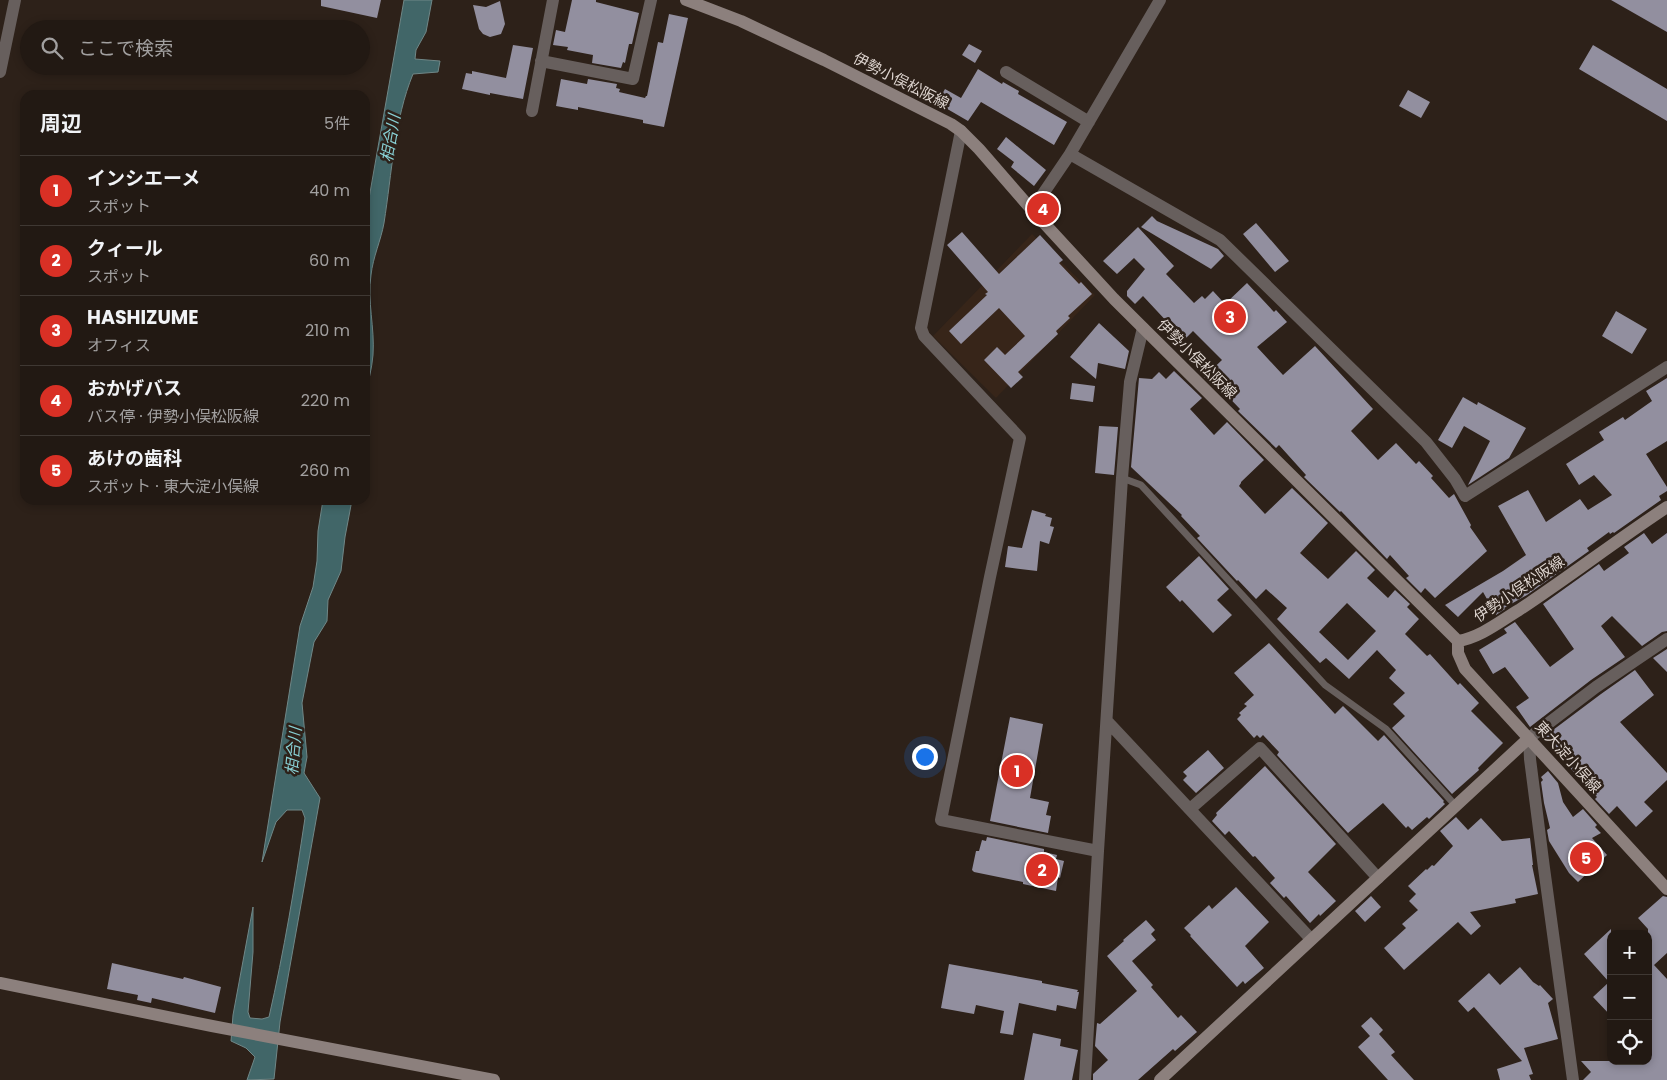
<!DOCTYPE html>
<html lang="ja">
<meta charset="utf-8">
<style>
body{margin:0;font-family:Poppins,"Noto Sans JP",sans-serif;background:#2a221c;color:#f1f3f6}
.controls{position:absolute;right:15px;bottom:15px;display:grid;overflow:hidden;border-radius:10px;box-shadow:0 2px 8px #0003}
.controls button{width:45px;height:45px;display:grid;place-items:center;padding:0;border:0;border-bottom:1px solid #3f3833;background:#221913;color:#f1f3f6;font:25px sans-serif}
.you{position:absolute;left:924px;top:756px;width:18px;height:18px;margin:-12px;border:4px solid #fff;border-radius:50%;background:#1a73e8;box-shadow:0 0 0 8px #1a73e833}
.badge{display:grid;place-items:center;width:32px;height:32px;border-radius:50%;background:#d93025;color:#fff;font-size:16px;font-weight:700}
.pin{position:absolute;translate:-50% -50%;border:2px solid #fff;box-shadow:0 1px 5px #0006}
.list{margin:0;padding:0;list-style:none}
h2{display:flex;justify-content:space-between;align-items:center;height:65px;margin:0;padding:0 20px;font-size:21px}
h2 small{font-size:16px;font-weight:400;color:#a2a0a0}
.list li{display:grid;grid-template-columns:32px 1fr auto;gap:15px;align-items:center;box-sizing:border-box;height:70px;padding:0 20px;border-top:1px solid #3f3833}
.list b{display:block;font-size:19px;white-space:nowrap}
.list p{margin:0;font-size:16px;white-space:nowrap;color:#a2a0a0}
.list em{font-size:16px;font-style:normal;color:#a2a0a0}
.icon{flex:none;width:28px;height:28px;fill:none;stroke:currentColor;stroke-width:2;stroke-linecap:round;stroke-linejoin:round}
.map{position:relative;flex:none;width:1667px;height:1080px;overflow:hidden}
.search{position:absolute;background:#221913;box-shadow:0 2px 8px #0003;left:20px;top:20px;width:350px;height:55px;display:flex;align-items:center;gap:12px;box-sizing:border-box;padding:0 18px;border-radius:28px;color:#a2a0a0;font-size:19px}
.panel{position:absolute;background:#221913;box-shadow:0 2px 8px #0003;left:20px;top:90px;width:350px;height:415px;border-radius:15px}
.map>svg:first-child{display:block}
.built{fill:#372519}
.water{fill:#416668;stroke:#708787}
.building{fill:#928f9f;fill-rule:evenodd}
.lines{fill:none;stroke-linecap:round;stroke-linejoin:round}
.lane{stroke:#675f5d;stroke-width:7}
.street{stroke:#675f5d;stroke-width:12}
.secondary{stroke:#8c807d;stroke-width:12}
.labels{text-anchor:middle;stroke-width:5;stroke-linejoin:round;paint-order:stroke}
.street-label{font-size:15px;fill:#ded5d0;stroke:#2d2119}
.water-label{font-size:16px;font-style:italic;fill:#88d0d4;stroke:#2d2119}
</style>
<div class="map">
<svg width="1667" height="1080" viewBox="0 0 1667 1080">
<rect width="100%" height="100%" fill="#2d2119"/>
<path class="built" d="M1032 234 1095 295 996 398 933 336Z"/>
<path class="water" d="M404 0H432L426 32 416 50 415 59 440 61 438 72 413 74C394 120 392 173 384 223 381 240 373 257 371 275 367 301 375 328 373 355 372 368 368 383 365 396V221Z
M323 500H352L345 537 341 571 328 600 327 621 314 642 302 703 307 757 304 773 320 798 280 1022 274 1079 247 1080 255 1057 246 1048 231 1041 233 1015 253 907V952L248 1012 250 1018 262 1019 269 1017C284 951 295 885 305 818L302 810H287L276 822 262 862 300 626 313 587 317 561 318 531Z"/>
<path class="building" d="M321 0H381L377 18 321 6Z
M572 0H596V2L639 13 632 44H629L625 63 623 62 621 68 592 63 593 55 567 50 568 47 553 45 556 30 565 32Z
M1611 0H1667V32Z
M500 1 505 24 501 34 490 37 483 34 479 29 473 5 486 7Z
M669 14 688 18 664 127 643 123V120L578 107V110L556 106 561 79 587 84 588 79 617 84 616 88 620 89 619 92 645 98 646 96H647L658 42 663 43Z
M969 44 982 51 975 63 962 55Z
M513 45 533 48 523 99 490 93V95L462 89 466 73 472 74V71L506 78Z
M1593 45 1667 89V121L1579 69Z
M978 69 1002 84 1003 82 1019 91 1018 94 1067 122 1054 145 981 102 968 121 937 103 945 89 961 98Z
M1408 90 1430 102 1421 118 1399 106Z
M1006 137 1046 170 1034 186 1011 167 1014 162 997 149Z
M1152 216 1157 221 1218 249 1224 256 1211 269 1141 227Z
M1256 223 1289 261 1275 272 1243 234Z
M1138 227 1174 266 1166 274 1194 303 1202 296 1205 299 1213 291 1225 304 1247 283 1274 312 1276 310 1287 322 1257 347 1283 375 1315 346 1373 409 1351 431 1378 460 1396 443 1416 464 1419 461 1433 476 1431 478 1449 498 1454 494 1471 525 1470 527 1487 551 1435 598 1425 588 1421 593 1406 578 1409 576 1390 555 1387 559 1341 511 1340 512 1304 477 1306 475 1279 445 1276 448 1238 411 1240 409 1216 384 1213 386 1204 377 1222 360 1193 331 1184 340 1143 296 1135 304 1127 296V291L1145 269 1134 258 1117 274 1103 261Z
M962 232 999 274 1040 235 1063 260 1059 263 1079 284 1081 282 1092 294 1068 316 1070 318 1056 331 1058 334 1018 372 1023 377 1011 388 984 360 997 347 1005 355 1025 336 999 308 961 344 949 331 987 295 985 294 988 292 947 245Z
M1616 311 1647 329 1632 354 1602 336Z
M1099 323 1129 351 1125 369 1098 363 1096 379 1070 357Z
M1174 371 1202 398 1190 409 1214 435 1227 422 1264 460 1241 482V483L1239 486 1265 514 1292 488 1328 523 1300 553 1328 579 1356 551 1375 570 1367 578 1388 598 1395 590 1410 604 1407 607 1419 619 1405 634 1427 656 1430 654 1458 685 1460 683 1479 703 1471 711 1503 743 1478 768 1479 770 1452 794 1392 728 1405 716 1393 704 1405 693 1389 678 1396 670 1377 650 1349 679 1326 658 1320 663 1277 619 1287 608 1266 589 1256 599 1238 580 1237 581 1197 538 1200 536 1181 516 1182 515 1131 467 1139 378 1152 379 1159 372 1166 379ZM1347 603 1376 631 1348 660 1319 632Z
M1667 378V441L1646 454 1667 487V491L1659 496 1661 500 1614 533 1613 532 1610 534 1609 532 1587 548 1589 551 1527 595 1504 608 1505 609 1496 615 1483 592 1458 617 1445 605 1503 571 1526 555 1498 506 1528 490 1546 522 1580 499 1588 510 1612 495 1594 475 1579 485 1566 464 1604 440 1599 432 1623 417 1625 420 1652 401 1646 391Z
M1072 383 1095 386 1093 402 1070 399Z
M1463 397 1477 405 1478 402 1526 428 1509 458 1468 485 1490 441 1464 426 1452 448 1438 440Z
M1099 426 1118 427 1114 475 1095 473Z
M1032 510 1046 514 1045 516 1052 518 1050 526 1054 527 1049 544 1040 541 1037 571 1005 567 1008 546 1022 548Z
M1644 533 1652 544 1667 533V631L1662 632 1642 646 1612 616 1601 626 1625 657 1591 680 1530 727 1516 707 1529 698 1505 667 1493 674 1479 650 1507 633 1504 629 1515 622 1550 667 1574 649 1543 604 1599 564 1604 571 1629 553 1624 547Z
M1199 556 1229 589 1217 600 1232 615 1213 633 1182 600 1180 602 1166 587Z
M1269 643 1335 714 1343 706 1378 741 1384 735 1444 801 1443 802 1445 804 1429 819 1427 817 1412 830 1408 826 1406 828 1383 803 1348 833 1277 755 1279 752 1263 735 1260 738 1257 735 1254 738 1237 719 1241 715 1239 713 1247 706 1244 704 1254 695 1234 673Z
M1667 649V672L1653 658Z
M1635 670 1654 695 1620 722 1667 773V780L1644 802 1653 811 1636 827 1617 806 1609 814 1595 799 1597 797 1561 758 1562 757 1556 751 1558 749 1545 736 1601 694Z
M1010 717 1043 724 1030 798 1049 802 1046 815 1051 816 1048 833 990 821Z
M1208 750 1224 768 1196 793 1183 780 1187 776 1183 772Z
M1265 766 1336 844 1308 872 1336 901 1320 916 1319 914 1310 923 1286 896 1284 898 1270 883 1275 878 1255 856 1253 857 1229 831 1225 835 1212 821 1217 815 1216 813Z
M1548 771 1558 783 1563 802 1573 817 1583 809 1597 825 1595 827 1601 833 1592 838 1607 855 1578 882 1569 873 1549 841 1547 830 1550 828 1544 803 1541 782 1543 780 1541 777Z
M1456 817 1468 830 1481 818 1502 841 1530 838 1533 865H1532L1538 894 1515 899 1516 903 1470 912 1481 926 1471 935 1458 922 1404 970 1384 948 1406 928 1402 924 1418 910 1409 901 1416 894 1408 886 1426 869 1427 870 1432 865 1434 866 1453 846 1440 831Z
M987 837 1044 849V852L1057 855 1056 859 1064 861 1060 878 1058 877 1056 891 1023 884V882L974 872 972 870 976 851H979L982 840 986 841Z
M1236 887 1269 922 1245 946 1264 968 1245 984 1243 981 1237 987 1190 936 1191 935 1184 928 1209 905 1212 909Z
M1371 896 1381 907 1365 922 1355 911Z
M1663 896 1667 897V953L1654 965 1667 979V1080H1583L1591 1072 1581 1061H1648V929L1638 918Z
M1146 920 1155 930 1151 934 1156 940 1132 961 1153 985 1151 987 1178 1018 1181 1015 1197 1032 1175 1051 1173 1049 1138 1080H1093V1074L1108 1060 1095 1046 1097 1023 1100 1024 1137 991 1107 956 1124 941 1123 940Z
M1611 929V1016L1593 997 1609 982 1584 954Z
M112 963 183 979 184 977 221 987 215 1013 152 998 151 1003 137 1000 138 995 107 989Z
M949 964 1042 981V983L1078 990 1077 992H1079L1076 1009 1057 1005 1056 1011 1019 1003 1013 1035 1000 1033 1004 1011 976 1005 974 1014 941 1008Z
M1520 967 1533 982 1539 986 1540 985 1553 999 1548 1003 1558 1039 1524 1048 1533 1074 1529 1075 1531 1080H1500L1497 1069 1522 1061 1474 1007 1468 1012 1458 1001 1489 973 1500 985Z
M1371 1017 1383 1030 1379 1034 1395 1052 1391 1055 1414 1080H1388L1358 1047 1370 1036 1361 1026Z
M1033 1033 1061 1039 1060 1046 1078 1050 1072 1080H1024Z"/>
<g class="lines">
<path class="lane" d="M1122 478 1141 485 1325 685 1386 729 1456 806"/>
<path class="street" d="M541 61 633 79 651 0
M0 72 15 0
M1006 72 1089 122
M532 111 553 0
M961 131 921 328 924 336 1020 438 990 577 941 820 1098 851
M1070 154 1220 240 1426 442 1455 479 1465 496 1667 367
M1032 210 1070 154 1160 0
M1107 721 1311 939
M1190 809 1260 748 1378 878
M1085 1080 1098 851 1122 478 1130 382 1143 328
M1573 1080 1544 868 1530 759 1529 738 1596 687 1667 639"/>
<path class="secondary" d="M686 0 741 21 824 60 951 124 961 131 979 149 1032 210 1114 299 1458 641
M1458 641V653L1465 669 1667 889
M1458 641C1481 637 1499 622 1519 610 1569 577 1617 540 1667 507
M0 983 212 1026 494 1080
M1160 1080 1529 738"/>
</g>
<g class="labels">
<g class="street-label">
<text transform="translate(901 81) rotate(27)" y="5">伊勢小俣松阪線</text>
<text transform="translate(1197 359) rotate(45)" y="5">伊勢小俣松阪線</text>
<text transform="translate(1519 589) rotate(-34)" y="5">伊勢小俣松阪線</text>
<text transform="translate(1568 757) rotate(48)" y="5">東大淀小俣線</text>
</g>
<g class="water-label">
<text transform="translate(390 138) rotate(-80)" y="6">相合川</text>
<text transform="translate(293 751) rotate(-85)" y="6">相合川</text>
</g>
</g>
</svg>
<div class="controls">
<button>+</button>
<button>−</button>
<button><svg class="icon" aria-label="locate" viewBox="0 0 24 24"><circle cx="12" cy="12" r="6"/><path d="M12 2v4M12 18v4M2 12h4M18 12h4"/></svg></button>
</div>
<div class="you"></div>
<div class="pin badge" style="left:1017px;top:771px">1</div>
<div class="pin badge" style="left:1042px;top:870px">2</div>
<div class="pin badge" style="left:1230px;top:317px">3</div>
<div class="pin badge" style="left:1043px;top:209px">4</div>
<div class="pin badge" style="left:1586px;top:858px">5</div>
<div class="search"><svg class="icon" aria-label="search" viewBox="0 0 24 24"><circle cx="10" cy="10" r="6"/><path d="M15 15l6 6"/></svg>ここで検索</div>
<section class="panel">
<h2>周辺<small>5件</small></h2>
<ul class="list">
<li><span class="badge">1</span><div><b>インシエーメ</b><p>スポット</p></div><em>40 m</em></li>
<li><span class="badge">2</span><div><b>クィール</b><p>スポット</p></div><em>60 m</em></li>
<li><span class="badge">3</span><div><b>HASHIZUME</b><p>オフィス</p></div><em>210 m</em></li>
<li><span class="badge">4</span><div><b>おかげバス</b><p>バス停 · 伊勢小俣松阪線</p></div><em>220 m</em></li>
<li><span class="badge">5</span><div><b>あけの歯科</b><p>スポット · 東大淀小俣線</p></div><em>260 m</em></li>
</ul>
</section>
</div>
